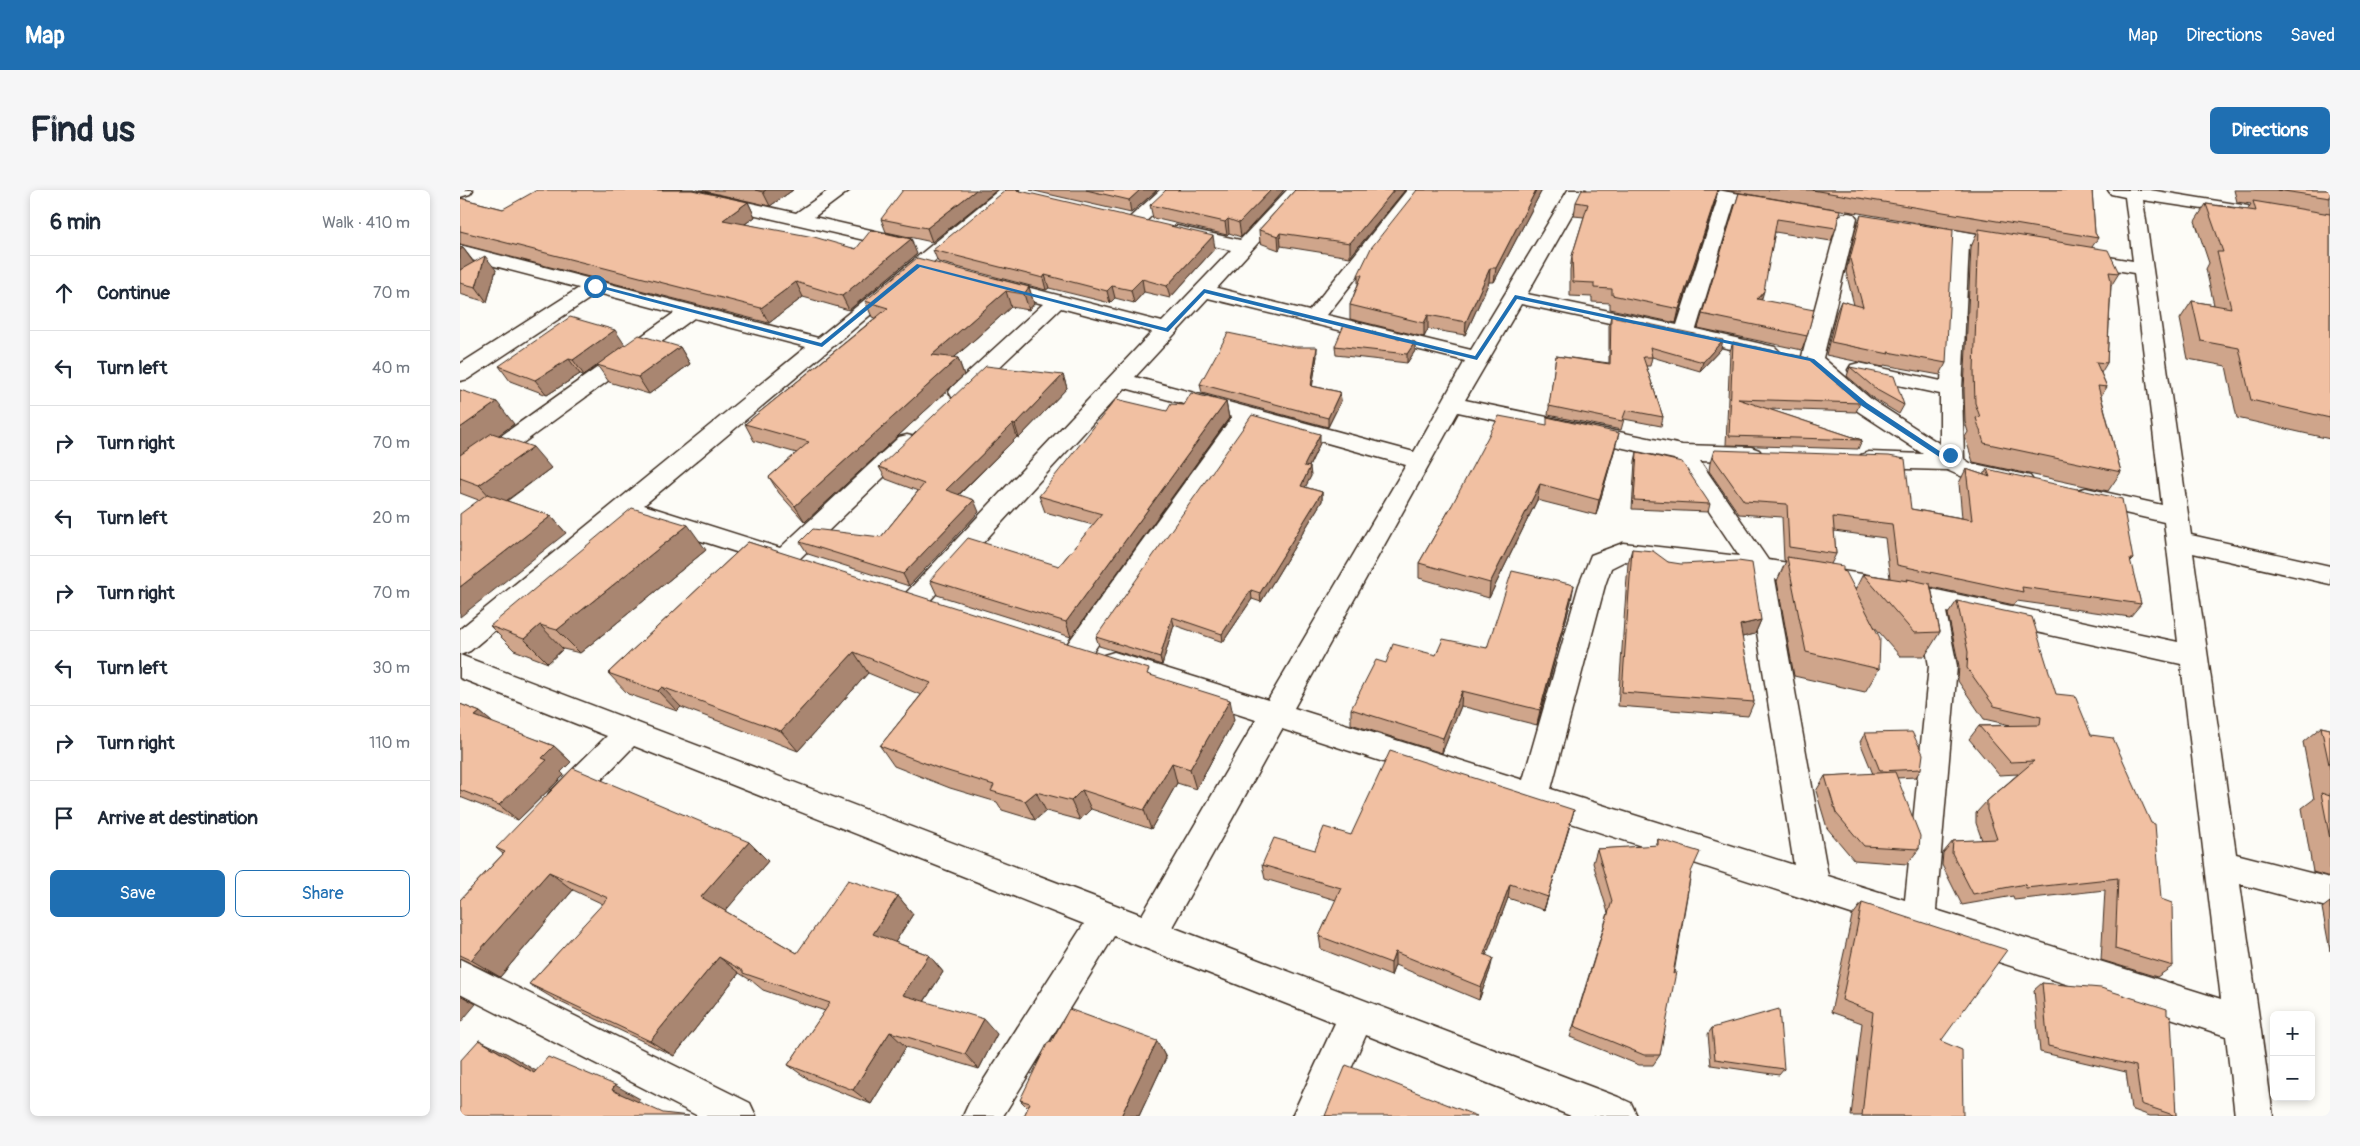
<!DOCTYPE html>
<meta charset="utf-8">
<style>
body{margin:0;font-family:Pangolin,sans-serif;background:#f6f6f7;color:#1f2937}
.controls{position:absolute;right:15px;bottom:15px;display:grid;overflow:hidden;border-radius:8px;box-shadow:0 2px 8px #0003}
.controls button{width:45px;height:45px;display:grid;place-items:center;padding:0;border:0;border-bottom:1px solid #e0e1e3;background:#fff;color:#1f2937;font:25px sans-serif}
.stop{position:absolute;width:15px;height:15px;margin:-11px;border:4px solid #1f6fb2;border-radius:50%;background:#fff}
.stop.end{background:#1f6fb2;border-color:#fff;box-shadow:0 1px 5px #0008}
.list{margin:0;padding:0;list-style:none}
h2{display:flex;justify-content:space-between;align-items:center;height:65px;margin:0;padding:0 20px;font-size:21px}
h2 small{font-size:16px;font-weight:400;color:#747a83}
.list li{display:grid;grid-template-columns:32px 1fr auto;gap:15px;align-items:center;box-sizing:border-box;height:75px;padding:0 20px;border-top:1px solid #e0e1e3}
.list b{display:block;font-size:19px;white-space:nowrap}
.list em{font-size:16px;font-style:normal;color:#747a83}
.actions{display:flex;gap:10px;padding:15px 20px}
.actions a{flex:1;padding:11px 0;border:1px solid #1f6fb2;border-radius:8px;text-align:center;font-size:18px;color:#1f6fb2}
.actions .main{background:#1f6fb2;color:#fff}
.icon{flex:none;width:28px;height:28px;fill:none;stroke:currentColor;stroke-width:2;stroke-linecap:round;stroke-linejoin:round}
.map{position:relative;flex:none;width:1870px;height:926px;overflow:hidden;border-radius:8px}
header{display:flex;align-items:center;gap:30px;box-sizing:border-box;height:70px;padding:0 25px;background:#1f6fb2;color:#fff}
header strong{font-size:24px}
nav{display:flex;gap:28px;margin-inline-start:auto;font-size:18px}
.intro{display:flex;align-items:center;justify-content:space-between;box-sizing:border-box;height:120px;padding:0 30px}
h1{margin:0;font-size:35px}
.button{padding:12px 22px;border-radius:8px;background:#1f6fb2;color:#fff;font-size:18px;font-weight:700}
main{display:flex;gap:30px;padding:0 30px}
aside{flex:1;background:#fff;border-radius:8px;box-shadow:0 2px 8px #0003}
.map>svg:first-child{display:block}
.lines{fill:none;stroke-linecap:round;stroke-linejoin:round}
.minor-casing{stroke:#3b2a1e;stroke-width:3}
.minor{fill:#fdfcf7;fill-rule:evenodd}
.wall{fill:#cfa58b;stroke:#3b2a1e;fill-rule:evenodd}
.shaded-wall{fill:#a98671;stroke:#3b2a1e}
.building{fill:#f1c0a2;stroke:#3b2a1e}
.route{fill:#1f6fb2}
</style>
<header>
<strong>Map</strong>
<nav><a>Map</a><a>Directions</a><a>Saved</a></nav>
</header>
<div class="intro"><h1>Find us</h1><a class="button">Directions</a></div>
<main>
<aside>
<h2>6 min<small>Walk · 410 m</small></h2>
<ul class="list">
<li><svg class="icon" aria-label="ahead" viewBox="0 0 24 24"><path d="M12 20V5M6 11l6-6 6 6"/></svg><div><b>Continue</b></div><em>70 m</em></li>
<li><svg class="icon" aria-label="left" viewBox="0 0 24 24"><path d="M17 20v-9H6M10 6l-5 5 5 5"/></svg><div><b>Turn left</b></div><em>40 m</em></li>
<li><svg class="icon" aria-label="right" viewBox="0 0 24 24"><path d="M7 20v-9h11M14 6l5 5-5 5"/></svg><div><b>Turn right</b></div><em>70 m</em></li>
<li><svg class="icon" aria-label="left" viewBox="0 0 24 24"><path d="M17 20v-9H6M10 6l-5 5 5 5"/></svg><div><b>Turn left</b></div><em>20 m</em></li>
<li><svg class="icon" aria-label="right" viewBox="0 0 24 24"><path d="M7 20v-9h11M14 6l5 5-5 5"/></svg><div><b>Turn right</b></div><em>70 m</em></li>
<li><svg class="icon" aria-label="left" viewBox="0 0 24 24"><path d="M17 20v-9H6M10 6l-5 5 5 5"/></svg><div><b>Turn left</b></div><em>30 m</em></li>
<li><svg class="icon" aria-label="right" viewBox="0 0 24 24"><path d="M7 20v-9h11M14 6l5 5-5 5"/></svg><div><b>Turn right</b></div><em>110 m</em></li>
<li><svg class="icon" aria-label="arrive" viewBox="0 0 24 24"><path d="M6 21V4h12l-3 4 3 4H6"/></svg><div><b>Arrive at destination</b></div></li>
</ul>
<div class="actions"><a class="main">Save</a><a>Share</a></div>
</aside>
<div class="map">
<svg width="1870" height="926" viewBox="0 0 1870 926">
<rect width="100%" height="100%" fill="#fdfcf7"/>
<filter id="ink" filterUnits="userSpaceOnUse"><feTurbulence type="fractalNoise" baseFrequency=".02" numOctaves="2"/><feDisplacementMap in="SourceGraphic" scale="10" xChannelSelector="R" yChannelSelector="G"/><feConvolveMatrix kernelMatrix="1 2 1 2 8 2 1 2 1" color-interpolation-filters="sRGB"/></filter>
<g filter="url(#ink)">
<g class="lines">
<defs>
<path id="minor" d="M0 0H13L10 4 0 7Z
M200 0H233L336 23 369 0H390L354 27 450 49 452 53 450 57 443 59 209 5 203 4Z
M539 0H559L184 315 320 358 439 247 447 245 455 247 459 252 455 257 334 374 320 376 169 328 10 461 0 465V439L346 157 234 128 8 293 0 295V275L214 123 138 103 8 189 0 191V174L119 98 0 67V55L358 148Z
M700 0H719L681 36H669L666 32 669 28Z
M827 0H846L757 98 849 121 947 0H965L867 125 1011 160 1108 0H1126L1067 104 1217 135 1257 11 1219 4 1216 0H1257L1321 11 1324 15 1321 19 1315 20 1274 14 1236 139 1315 157 1319 161 1315 165 1308 167 1061 114 1005 210 1222 255 1291 257 1299 260 1303 265 1299 270 1291 273 1240 271 1308 370 1402 384 1718 452 1704 332 1617 312 1614 306 1617 300 1626 298 1702 315 1674 83 1618 74 1611 72 1608 68 1611 64 1618 62 1673 71 1665 7 1651 4 1648 0H1690L1788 16 1791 20 1788 24 1782 25 1683 10 1731 345 1870 376V394L1733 363 1776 664 1870 688V718L1780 694 1813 926H1775L1766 846 822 539 712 737 1158 907 1171 913 1177 926H1111L906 845 870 926H832L875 833 654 746 543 926H503L509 913 624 734 174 556 111 621 100 625 89 621 85 612 89 603 147 546 0 488V465L682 725 796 530 644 481 640 473 644 465 654 462 808 510 946 275 792 232 628 469 618 472 608 469 604 461 608 453 772 227 665 198 464 417 455 420 446 417 442 410 446 403 692 142 601 118 508 207 500 209 492 207 489 202 492 197 583 114 528 99 525 95 528 91 535 89 702 132 771 60 710 46 708 42 710 38 717 36 780 50ZM748 108 1005 171 954 262 675 187ZM998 222 1214 269 1279 366 1163 353 1131 365 1119 395 1063 590 834 518ZM1165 371 1288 386 1334 675 1091 599 1145 395 1151 378ZM1315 389 1402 404 1458 416 1469 476 1445 710 1368 686ZM1486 422 1721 474 1761 809 1476 720 1497 476Z
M1388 23 1394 24 1397 28 1363 168 1412 210 1480 254V204L1391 185 1388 180 1391 175 1399 173 1481 191 1490 51 1449 43 1447 39 1449 35 1456 33 1551 50 1558 52 1560 56 1558 60 1551 62 1509 54 1502 200 1504 269 1510 273 1570 286 1574 292 1570 298 1562 300 1503 287 1487 280 1409 278 1401 275 1397 270 1401 265 1409 262 1463 264 1396 220 1341 170 1379 28 1382 24Z
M0 769 290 913 296 926H238L0 804Z"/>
</defs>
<use href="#minor" class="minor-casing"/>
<use href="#minor" class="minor"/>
</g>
<path class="wall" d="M240 0H333L310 16Z
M537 0 472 52 426 42 421 29Z
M570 0H697L671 23Z
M824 0 781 47 769 43 767 45 693 28 690 15Z
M835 0H945L890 67 821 56 819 60 800 53 799 40Z
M1082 0 1034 92H1029L1005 145 968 139 964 147 890 129V115L898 94V85Z
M1258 0 1255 12 1216 133 1150 119V113L1132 112V107L1110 106V80L1112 66 1124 27 1114 26 1116 12Z
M1263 0H1632L1635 43 1638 48 1632 57 1659 83 1651 96 1647 173 1641 183 1647 197 1641 206 1661 282 1648 301 1513 272 1505 247 1508 242 1505 232 1504 200 1511 57 1517 43Z
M1774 0H1870V249L1777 228 1766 176 1728 169 1720 129 1732 111 1754 115 1746 79 1749 73 1735 31 1746 14 1788 19 1791 14 1777 12Z
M1279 3 1376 38 1371 51 1315 42 1301 110 1347 146 1342 160 1238 138Z
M0 8 43 19 288 12 295 27 285 34 396 59 457 64 389 120 343 107 309 133 0 54Z
M1401 25 1486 173 1480 185 1424 175 1423 177 1366 165 1376 123 1381 111 1394 115 1386 82 1396 37Z
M0 57 3 58 14 72 36 80 27 112 0 104Z
M755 58 710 108 684 102 674 113 655 108 650 113 589 98 586 100 478 72 473 60Z
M569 97 574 114 569 120 551 117 494 168H498L504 185 345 332 319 303 309 287 337 263 294 251 285 234 415 128 412 127 405 111Z
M1151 126 1261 159 1240 181 1192 167 1190 176H1186L1203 227 1201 236 1164 229 1161 240 1088 225 1096 166 1149 173V135Z
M955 152V161L947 173 876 165 875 156Z
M1273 152 1400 213 1396 222 1308 219 1402 250 1398 259 1266 255 1270 161Z
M165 155 220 157 230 174 189 204 149 192 137 175 124 185 120 184 87 205 50 191 39 176Z
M857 166 852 196 880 202 881 211 868 237 742 203 740 194Z
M1390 177 1444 215 1439 224 1413 208 1387 186Z
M603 185 607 198 559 248 557 247 499 305 519 322 449 396 348 364 340 352 421 347 458 301 426 289 419 277Z
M0 200 54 234 39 245 91 278 47 311 91 326 106 343 0 303Z
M766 212 769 228 611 447 477 405 470 390 599 376 633 335 585 322 579 306 707 221 724 215Z
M860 253 849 277 851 286 845 297 862 302V311L801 412 792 409 763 452 714 435 702 475 639 456 636 447Z
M1155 258 1136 325 1077 310 1029 408 959 388V373L992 315Z
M1254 260 1451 319 1502 328 1499 293 1506 279 1524 285 1527 279 1673 369 1670 372 1681 414 1670 427 1557 411 1554 415 1471 397 1480 442 1465 466H1440L1413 435 1419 479 1405 502 1334 486 1317 391 1326 371 1324 370 1322 327 1279 324 1249 281 1250 273ZM1374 341 1425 348 1430 388 1403 384 1395 400 1383 381 1371 374 1376 364Z
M1177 262 1250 314 1248 322 1172 319 1175 271Z
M288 352 690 485 774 530 736 599 717 593 691 639 631 619 620 630 586 621 575 630 542 620 537 612 490 598 434 576 420 556 461 505 408 483 338 561 221 517 217 521 168 504 148 483Z
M1172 359 1208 372 1301 430 1295 444 1282 447 1294 512 1288 526 1158 516 1168 373Z
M246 360 120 463 103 459 88 473 54 460 30 436Z
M1111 411 1077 535 1001 516 982 563 891 534V519L976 465 1027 458Z
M1497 411 1596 504 1701 709 1713 776 1697 787 1641 770 1645 700 1554 710 1553 706 1502 715 1482 675 1483 663 1493 651 1522 650 1516 633V623L1527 611 1558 584 1539 585 1509 549 1519 536 1550 535 1524 529 1498 491 1499 476 1488 424Z
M0 514 20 522 34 534 94 556 111 572 101 582 104 585 58 630 0 607Z
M1861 537 1870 539V687L1853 682 1842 618 1854 609 1843 552Z
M1405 543 1461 579 1456 587 1437 588 1459 659 1447 674 1394 670 1367 638 1356 601 1365 586 1413 584 1400 552Z
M1110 635 1084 720 1048 708 1026 765 1030 780 1019 810 935 775 931 786 861 759 859 746 876 710 805 689 802 675 855 660 891 645Z
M1198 649 1231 683 1200 865 1193 875H1179L1110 847 1148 723 1133 673 1137 659 1196 656Z
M289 652 308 671 265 721 337 763 438 706 453 724 435 752 469 765 483 782 464 812 537 844 519 879 446 857 411 914 348 889 328 875 365 821 303 800 292 791 279 783 214 866 96 810 69 794 143 714 113 700 40 787 0 768V710L43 664 36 658Z
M1870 712V761L1862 718Z
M1402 713 1503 926H1391L1402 833 1371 822 1392 726Z
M1582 793 1707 825 1716 926H1690L1671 919 1666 882 1580 862 1574 800Z
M1252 838 1324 879 1319 885 1251 875 1248 844Z
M697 851 706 868 679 926H564L568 918 560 910Z"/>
<path class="shaded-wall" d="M306 0H333L310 16 303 2Z
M516 0H537L472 52 467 38Z
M680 0H697L671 23 669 10Z
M811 0H824L781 47 779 33Z
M934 0H945L890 67V53Z
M1076 0H1082L1034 92 1036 78Z
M1258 0 1255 12 1216 133 1219 119Z
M288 12 295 27 270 44 263 30Z
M768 29 769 43 767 45 765 32Z
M820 43 821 56 819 60 818 46Z
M753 46 755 58 710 108 707 96Z
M451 49 457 64 389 120 382 106Z
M3 58 14 73 0 81V60Z
M25 66 36 80 27 112 16 97Z
M1030 78 1029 92 1005 145 1006 132Z
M585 85 589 98 586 100 583 88Z
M682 89 684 102 674 113 671 100Z
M336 92 343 107 309 133 301 118Z
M652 96 655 108 650 113 647 101Z
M569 97 574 114 569 120 564 104Z
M546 101 551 117 478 182 472 165Z
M1304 101 1300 115 1297 109Z
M968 125V139L964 147V133Z
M155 140 165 155 124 185 113 170Z
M1263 150 1261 159 1240 181 1243 172Z
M955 152V161L947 173V164Z
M220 157 230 174 189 204 178 187Z
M857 157V166L851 205V196Z
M498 168 504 185 345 332 335 316Z
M109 169 120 184 87 205 75 190Z
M603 185 607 198 559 248 555 235Z
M880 202 881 211 868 237V228Z
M37 212 54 234 0 273V238Z
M766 212 769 228 611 447 606 432Z
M553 234 557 247 491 312 486 300Z
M1159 243 1155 258 1136 325 1139 310Z
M860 244V253L845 285 844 276Z
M73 257 91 278 39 316 19 295Z
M850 277 851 286 842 304 841 296Z
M1080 294 1077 310 1029 408 1030 393Z
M862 302V311L801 412 800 403Z
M514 310 519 322 449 396 443 384Z
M91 326 106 343 0 427V397Z
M228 335 246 360 120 463 97 440Z
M1114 395 1111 411 1077 535 1080 520Z
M791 400 792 409 763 452 762 444Z
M712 427 714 435 702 475 700 467Z
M1301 430 1295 444 1274 449 1280 435Z
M80 435 103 459 88 473 64 449Z
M394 462 408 483 338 561 321 541Z
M202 497 221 517 217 521 198 501Z
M1002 501 1001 516 982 563 983 548Z
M770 510 774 530 736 599 730 579Z
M20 522 39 538 15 526Z
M94 556 111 572 101 582 104 585 58 630 39 615 82 568Z
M712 573 717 593 691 639 684 620Z
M622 600 631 619 620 630 611 611Z
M576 602 586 621 575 630 565 611Z
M1114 620 1110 635 1084 720 1088 707Z
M289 652 308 671 262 725 241 707Z
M89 682 113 700 40 787 11 770Z
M1050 694 1048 708 1022 777 1024 764Z
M438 706 453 724 429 762 413 744Z
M935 762V775L931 786V773Z
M469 765 483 782 458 821 443 805Z
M259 767 279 783 214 866 190 851Z
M1033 768 1030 780 1019 810 1021 797Z
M0 805 16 814 0 833Z
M524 829 537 844 519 879 505 864Z
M430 842 446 857 411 914 393 900Z
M19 850 48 864 101 896 74 883Z
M697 851 706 868 679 926H661Z
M155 895 180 909 177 913 152 900Z"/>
<path class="building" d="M77 0H232L288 12 263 30 354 47 396 59 411 40 451 49 382 106 336 92 301 118 0 41V8L43 19Z
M295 0H306L303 2Z
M443 0H516L467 38 421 29Z
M546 0H556L753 46 707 96 682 89 671 100 652 96 647 101 585 85 583 88 473 60Z
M626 0H680L669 10Z
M706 0H811L779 33 768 29 765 32 690 15Z
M835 0H934L890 53 820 43 818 46 799 40Z
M957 0H1076L1036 78H1030L1006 132 968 125 964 133 890 115 902 85H898L911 58Z
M1122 0H1258L1219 119 1152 105V99L1134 98V93L1113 92 1112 66 1128 14 1116 12Z
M1352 0H1632L1635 43 1638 48Z
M1817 0H1870V8Z
M1279 3 1380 20 1376 38 1317 29 1304 101 1297 109 1354 120 1347 146 1242 124Z
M1793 11 1870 24V228L1791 210 1779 158 1741 151 1732 111 1771 118 1757 62H1763L1746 14 1796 21Z
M1401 25 1493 40 1486 173 1428 162 1429 164 1371 152 1381 111 1403 117 1390 69Z
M1519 39 1648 60 1659 83 1649 82 1651 91 1647 173 1636 172 1647 197 1638 196 1661 282 1524 253 1516 228 1520 227 1515 213 1514 181Z
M25 66 16 97 0 93V80Z
M457 68 569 97 564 104 546 101 472 165 498 168 335 316 309 287 349 252 285 234 428 118 405 111Z
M1151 126 1263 150 1243 172 1190 157 1192 167H1183L1203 227 1166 220 1162 231 1089 216 1096 166 1150 174Z
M110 127 155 140 113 170 109 169 75 190 39 176Z
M884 135 955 152 947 164 875 156Z
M768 143 835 157H857L851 196 880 202 868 228 740 194Z
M179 145 220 157 178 187 137 175Z
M1273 152 1348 168 1400 213 1278 209 1402 250 1269 246Z
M526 176 603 185 555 235 553 234 486 300 514 310 443 384 340 352 353 339 421 347 464 294 419 277Z
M1390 177 1434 186 1444 215 1417 200Z
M0 200 37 212 0 238Z
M731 203 766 212 606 432 470 390 508 348 599 376 642 324 579 306 656 209 707 221 711 214 724 215Z
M792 225 860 244 844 276 850 277 841 296 862 302 800 403 791 400 762 444 712 427 700 467 636 447Z
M1039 226 1087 235V227L1159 243 1139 310 1080 294 1030 393 959 373 992 315Z
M32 243 73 257 19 295 0 288V265Z
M1254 260 1429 266 1445 269 1451 319 1512 330 1506 279 1530 287 1527 279 1662 309 1673 369H1670L1681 414 1562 397 1563 402 1437 375 1432 334 1373 327 1376 364 1329 357 1327 314 1284 311 1253 267Z
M1177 262 1222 272 1250 314 1174 310Z
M27 304 91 326 0 397V324Z
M172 318 228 335 97 440 80 435 64 449 30 436Z
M288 352 689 479 687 484 770 510 730 579 712 573 684 620 622 600 611 611 576 602 565 611 531 601 534 595 478 578 420 556 471 493 394 462 321 541 202 497 198 501 148 483Z
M1172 359 1193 361 1208 372 1221 374 1278 371 1292 373 1301 430 1280 435 1294 512 1162 502Z
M1327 367 1383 376V381L1386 382 1420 448 1419 479 1346 462Z
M1052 381 1114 395 1080 520 1002 501 983 548 891 519 916 470 926 473 933 454 976 465 983 449 1027 458Z
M1403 384 1448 391 1447 389 1470 394 1480 442 1454 443Z
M1497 411 1572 427 1596 504 1615 506 1631 545 1653 548 1691 633 1695 634 1701 709 1712 713 1713 776 1655 759 1658 688 1566 698 1565 694 1513 704 1492 663 1493 651 1537 649 1527 620V611L1574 571 1550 572 1519 536 1580 535 1581 527 1534 516 1507 478 1508 462Z
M0 514 20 522 15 526 94 556 82 568 87 570 39 615 0 600Z
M1861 537 1870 539V579Z
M1452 542 1463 564 1461 579 1420 581 1405 543Z
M930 561 1114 620 1088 707 1050 694 1024 764 1033 768 1021 797 935 762 931 773 859 746 881 698 802 675 814 648 855 660 864 637 891 645Z
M113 578 289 652 241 707 337 763 388 690 438 706 413 744 469 765 443 805 524 829 505 864 430 842 393 900 328 875 370 813 283 783V781L259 767 190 851 69 794 148 708 89 682 11 770 0 765V710L45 662 36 658Z
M1435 582 1460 646 1459 659 1404 656 1376 623 1365 586Z
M1861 603 1870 606V649Z
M1198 649 1240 662 1231 682 1213 784 1216 782 1200 865H1184L1114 836 1152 711 1137 659 1198 655Z
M1402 713 1547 760 1481 851 1502 860 1503 926H1402L1413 822 1382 810Z
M1582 793 1641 798 1707 819V825L1711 827 1716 926 1681 914 1676 876 1588 856Z
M609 819 697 851 661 926H564L570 913 560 910 588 852H591Z
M1319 819 1324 879 1255 869 1252 838Z
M19 850 74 883 88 867 155 895 152 900 203 923 229 926H0V871Z
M886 875 1017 926H865Z"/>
</g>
<path class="route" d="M457 74 706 138 744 99 1015 166 1055 105 1354 169 1407 213 1487 266 1488 264H1493L1495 272 1490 274 1402 216 1350 171 1057 109 1017 170 745 103 708 142 460 77 362 157 132 96 135 94 361 153Z"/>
</svg>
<div class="controls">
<button>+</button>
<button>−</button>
</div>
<div class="stop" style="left:135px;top:96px"></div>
<div class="stop end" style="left:1490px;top:265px"></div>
</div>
</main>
